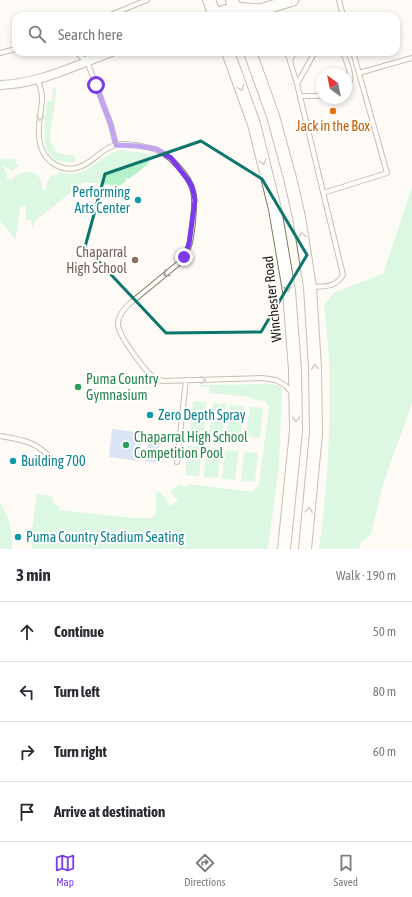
<!DOCTYPE html>
<meta charset="utf-8">
<style>
body{margin:0;font-family:"Asap Condensed",sans-serif;background:#f7f7f7;color:#2b2b33}
.compass{position:absolute;left:316px;top:68px;width:36px;height:36px;border-radius:50%;background:#fff;box-shadow:0 2px 6px #0003;rotate:328deg}
.stop{position:absolute;width:12px;height:12px;margin:-9px;border:3px solid #7c3aed;border-radius:50%;background:#fff}
.stop.end{background:#7c3aed;border-color:#fff;box-shadow:0 1px 4px #0008}
.list{margin:0;padding:0;list-style:none}
h2{display:flex;justify-content:space-between;align-items:center;height:52px;margin:0;padding:0 16px;font-size:17px}
h2 small{font-size:13px;font-weight:400;color:#7c7c81}
.list li{display:grid;grid-template-columns:26px 1fr auto;gap:12px;align-items:center;box-sizing:border-box;height:60px;padding:0 16px;border-top:1px solid #e1e1e2}
.list b{display:block;font-size:15px;white-space:nowrap}
.list em{font-size:13px;font-style:normal;color:#7c7c81}
.icon{flex:none;width:22px;height:22px;fill:none;stroke:currentColor;stroke-width:2;stroke-linecap:round;stroke-linejoin:round}
.map{position:relative;flex:none;width:412px;height:549px;overflow:hidden}
.search{position:absolute;background:#fff;box-shadow:0 2px 6px #0003;left:12px;right:12px;top:12px;height:44px;display:flex;align-items:center;gap:10px;box-sizing:border-box;padding:0 14px;border-radius:12px;color:#7c7c81;font-size:15px}
.sheet{height:292px;background:#fff}
nav{display:flex;justify-content:space-around;align-items:center;box-sizing:border-box;height:56px;border-top:1px solid #e1e1e2;background:#fff;font-size:11px;color:#7c7c81}
nav a{display:grid;justify-items:center;gap:2px}
nav .on{color:#7c3aed}
.map>svg:first-child{display:block}
.green{fill:#b4f2ca}
.water{fill:#b1c7f4}
.lines{fill:none;stroke-linecap:round;stroke-linejoin:round}
.lane-casing{stroke:#827861;stroke-width:6}
.street-casing{stroke:#827861;stroke-width:10}
.secondary-casing{stroke:#827861;stroke-width:13}
.primary-casing{stroke:#827861;stroke-width:14}
.lane{stroke:#fff;stroke-width:4}
.street{stroke:#fff;stroke-width:8}
.secondary{stroke:#fff;stroke-width:11}
.primary{stroke:#fff;stroke-width:12}
.oneway{stroke:#9e9c98}
.route{stroke:#7c3aed;stroke-width:5}
.marked{fill:none;stroke:#0f766e;stroke-width:3;stroke-linejoin:round}
.food-dot{fill:#e8710a;stroke:#fff;stroke-width:1.5}
.culture-dot{fill:#0f9aa8;stroke:#fff;stroke-width:1.5}
.education-dot{fill:#8d6e63;stroke:#fff;stroke-width:1.5}
.leisure-dot{fill:#2e9e5b;stroke:#fff;stroke-width:1.5}
.labels{text-anchor:middle;stroke-width:4;stroke-linejoin:round;paint-order:stroke}
.food-label{font-size:14px;fill:#c56008;stroke:#fff}
.culture-label{font-size:14px;fill:#0d838f;stroke:#fff;text-anchor:start}
.education-label{font-size:14px;fill:#785e54;stroke:#fff;text-anchor:end}
.street-label{font-size:14px;fill:#27231a;stroke:#fff}
.leisure-label{font-size:14px;fill:#27864d;stroke:#fff;text-anchor:start}
</style>
<div class="map">
<svg width="412" height="549" viewBox="0 0 412 549">
<rect width="100%" height="100%" fill="#fefbf6"/>
<path class="green" d="M57 86 50 136 51 142 56 152 67 155H74L76 162C34 167 45 127 47 101H52L53 89Z
M120 150 152 154 147 165 129 179 126 178 125 182 119 186 84 182 35 221 33 227 31 224 32 221 30 219 27 221 26 217V206H20L16 238H14L0 220V158L16 160 15 164H18L19 166 12 171 8 169 5 166 3 167 7 174V179L11 180C23 166 44 170 42 190L46 191C47 184 47 175 56 175L58 172C92 179 93 158 120 150Z
M412 187V403L383 484 371 534 360 543V549H319C328 487 331 423 329 360 328 342 326 323 324 305L335 292 383 274Z
M274 384 282 388 279 467 268 549H32V528L37 494 52 496 53 502 59 507V510L133 518H152L156 514V493L159 491 168 501 167 502 170 506 178 501 170 491 180 484 182 486 186 487 189 484 253 492V490L259 485 269 407 265 401 251 399V397L209 393V387L199 386V385Z
M193 401 207 402 204 431 190 430Z
M213 403 226 404 223 433 209 432Z
M230 405 244 406 241 436 227 434Z
M250 407 263 408 260 438 246 436Z
M188 445 202 447 199 476 185 475Z
M207 447 221 449 218 478 204 477Z
M225 450 239 451 235 480 222 479Z
M244 452 258 453 255 482 241 481Z
M0 503C11 520 12 530 12 549H0Z"/>
<path class="water" d="M112 429 143 433 139 461 109 457Z
M149 434 161 435 157 463 145 461Z"/>
<g class="lines">
<defs>
<path id="lane" d="M339 0 343 16
M108 16 147 0
M76 52 86 61
M88 52 87 61 111 125 116 145
M287 52 290 61
M294 52 290 61 297 84 343 275C335 288 325 286 311 287
M343 52C346 62 356 80 346 87
M0 53 16 49
M359 73 412 58
M38 79C39 85 42 91 42 97 42 112 36 128 40 143 44 163 65 175 84 165 95 159 103 149 115 145 125 142 140 146 151 148 167 151 189 175 193 191 196 202 192 239 188 249 186 255 183 258 179 263L128 305C123 310 118 316 118 324 118 335 143 368 152 376 155 379 159 380 163 381L262 378 276 380 286 386 292 393
M297 84 315 52
M300 96H317L322 95
M323 193 387 173 353 52
M0 436C23 440 35 441 52 459
M177 462 186 380"/>
<path id="street" d="M0 85C39 84 76 65 112 52"/>
<path id="secondary" d="M214 14 235 8 260 10 293 0"/>
<path id="primary" d="M209 0 215 16
M232 0 237 16
M228 52 254 124 275 209 289 291 295 370 296 431 284 549
M250 52 273 116 290 178 299 217 310 287 315 368 316 433 305 549"/>
</defs>
<use href="#lane" class="lane-casing"/>
<use href="#street" class="street-casing"/>
<use href="#secondary" class="secondary-casing"/>
<use href="#primary" class="primary-casing"/>
<use href="#lane" class="lane"/>
<use href="#street" class="street"/>
<use href="#secondary" class="secondary"/>
<use href="#primary" class="primary"/>
</g>
<defs><path id="oneway-chevron" d="M-2-3.5L2.5 0L-2 3.5" fill="none" stroke-width="1.6" stroke-linecap="round" stroke-linejoin="round"/></defs>
<g class="oneway">
<use href="#oneway-chevron" transform="translate(241 88) rotate(70)"/>
<use href="#oneway-chevron" transform="translate(40 118) rotate(95)"/>
<use href="#oneway-chevron" transform="translate(263 162) rotate(76)"/>
<use href="#oneway-chevron" transform="translate(302 235) rotate(-99)"/>
<use href="#oneway-chevron" transform="translate(166 274) rotate(141)"/>
<use href="#oneway-chevron" transform="translate(288 289) rotate(83)"/>
<use href="#oneway-chevron" transform="translate(315 367) rotate(-93)"/>
<use href="#oneway-chevron" transform="translate(203 380) rotate(-2)"/>
<use href="#oneway-chevron" transform="translate(296 419) rotate(89)"/>
<use href="#oneway-chevron" transform="translate(309 510) rotate(-85)"/>
</g>
<g class="lines">
<path class="route" d="M96 85 111 125 116 145 138 146 156 149 171 158 188 180 192 187 195 200 189 244 184 257"/>
</g>
<path d="M0 0H412V549H0ZM201 141 262 179 307 255 261 332 166 333 85 247 105 174Z" fill="#fefbf6" fill-opacity=".55" fill-rule="evenodd"/>
<path class="marked" d="M201 141 262 179 307 255 261 332 166 333 85 247 105 174Z"/>
<circle class="food-dot" cx="333" cy="111" r="4"/>
<g class="culture-dot">
<circle cx="138" cy="200" r="4"/>
<circle cx="150" cy="415" r="4"/>
<circle cx="13" cy="461" r="4"/>
<circle cx="18" cy="537" r="4"/>
</g>
<circle class="education-dot" cx="135" cy="260" r="4"/>
<g class="leisure-dot">
<circle cx="78" cy="387" r="4"/>
<circle cx="126" cy="445" r="4"/>
</g>
<g class="labels">
<g class="food-label">
<text x="333" y="131">Jack in the Box</text>
</g>
<g class="culture-label">
<text x="130" y="197" text-anchor="end">Performing<tspan x="130" dy="16">Arts Center</tspan></text>
<text x="158" y="420">Zero Depth Spray</text>
<text x="21" y="466">Building 700</text>
<text x="26" y="542">Puma Country Stadium Seating</text>
</g>
<g class="education-label">
<text x="127" y="257">Chaparral<tspan x="127" dy="16">High School</tspan></text>
</g>
<g class="street-label">
<text transform="translate(272 299) rotate(-96)" y="5">Winchester Road</text>
</g>
<g class="leisure-label">
<text x="86" y="384">Puma Country<tspan x="86" dy="16">Gymnasium</tspan></text>
<text x="134" y="442">Chaparral High School<tspan x="134" dy="16">Competition Pool</tspan></text>
</g>
</g>
</svg>
<svg class="compass" viewBox="-18 -18 36 36"><path d="M0-13l5 13h-10z" fill="#e53935"/><path d="M0 13l5-13h-10z" fill="#7c7c81"/></svg>
<div class="stop" style="left:96px;top:85px"></div>
<div class="stop end" style="left:184px;top:257px"></div>
<div class="search"><svg class="icon" aria-label="search" viewBox="0 0 24 24"><circle cx="10" cy="10" r="6"/><path d="M15 15l6 6"/></svg>Search here</div>
</div>
<section class="sheet">
<h2>3 min<small>Walk · 190 m</small></h2>
<ul class="list">
<li><svg class="icon" aria-label="ahead" viewBox="0 0 24 24"><path d="M12 20V5M6 11l6-6 6 6"/></svg><div><b>Continue</b></div><em>50 m</em></li>
<li><svg class="icon" aria-label="left" viewBox="0 0 24 24"><path d="M17 20v-9H6M10 6l-5 5 5 5"/></svg><div><b>Turn left</b></div><em>80 m</em></li>
<li><svg class="icon" aria-label="right" viewBox="0 0 24 24"><path d="M7 20v-9h11M14 6l5 5-5 5"/></svg><div><b>Turn right</b></div><em>60 m</em></li>
<li><svg class="icon" aria-label="arrive" viewBox="0 0 24 24"><path d="M6 21V4h12l-3 4 3 4H6"/></svg><div><b>Arrive at destination</b></div></li>
</ul>
</section>
<nav>
<a class="on"><svg class="icon" aria-label="map" viewBox="0 0 24 24"><path d="M3 6l6-2 6 2 6-2v14l-6 2-6-2-6 2zM9 4v14M15 6v14"/></svg>Map</a>
<a><svg class="icon" aria-label="directions" viewBox="0 0 24 24"><path d="M12 3l9 9-9 9-9-9zM9 14v-3h6M13 9l2 2-2 2"/></svg>Directions</a>
<a><svg class="icon" aria-label="saved" viewBox="0 0 24 24"><path d="M7 4h10v16l-5-4-5 4z"/></svg>Saved</a>
</nav>
